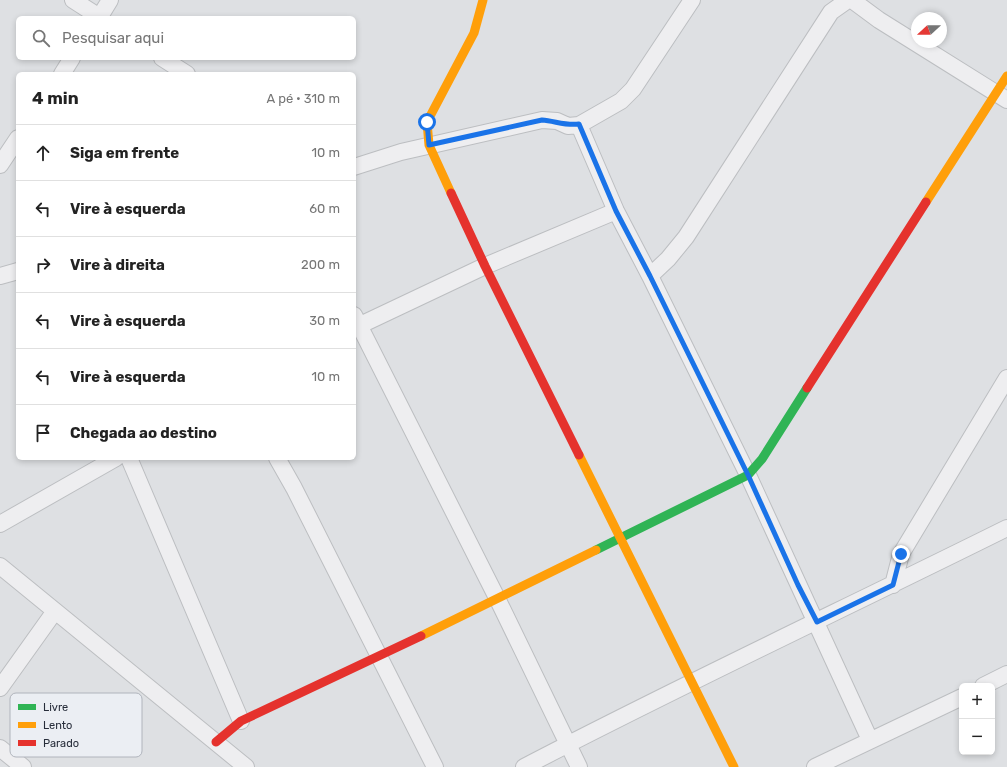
<!DOCTYPE html>
<html lang="pt">
<meta charset="utf-8">
<style>
body{margin:0;font-family:Rubik,sans-serif;background:#f6f6f6;color:#222}
.controls{position:absolute;right:12px;bottom:12px;display:grid;overflow:hidden;border-radius:6px;box-shadow:0 2px 6px #0003}
.controls button{width:36px;height:36px;display:grid;place-items:center;padding:0;border:0;border-bottom:1px solid #e0e0e0;background:#fff;color:#222;font:20px sans-serif}
.compass{position:absolute;left:911px;top:12px;width:36px;height:36px;border-radius:50%;background:#fff;box-shadow:0 2px 6px #0003;rotate:249deg}
.stop{position:absolute;width:12px;height:12px;margin:-9px;border:3px solid #1a73e8;border-radius:50%;background:#fff}
.stop.end{background:#1a73e8;border-color:#fff;box-shadow:0 1px 4px #0008}
.list{margin:0;padding:0;list-style:none}
h2{display:flex;justify-content:space-between;align-items:center;height:52px;margin:0;padding:0 16px;font-size:17px}
h2 small{font-size:13px;font-weight:400;color:#767676}
.list li{display:grid;grid-template-columns:26px 1fr auto;gap:12px;align-items:center;box-sizing:border-box;height:56px;padding:0 16px;border-top:1px solid #e0e0e0}
.list b{display:block;font-size:15px;white-space:nowrap}
.list em{font-size:13px;font-style:normal;color:#767676}
.icon{flex:none;width:22px;height:22px;fill:none;stroke:currentColor;stroke-width:2;stroke-linecap:round;stroke-linejoin:round}
.map{position:relative;flex:none;width:1007px;height:767px;overflow:hidden}
.search{position:absolute;background:#fff;box-shadow:0 2px 6px #0003;left:16px;top:16px;width:340px;height:44px;display:flex;align-items:center;gap:10px;box-sizing:border-box;padding:0 14px;border-radius:6px;color:#767676;font-size:15px}
.panel{position:absolute;background:#fff;box-shadow:0 2px 6px #0003;left:16px;top:72px;width:340px;height:388px;border-radius:6px}
.map>svg:first-child{display:block}
.lines{fill:none;stroke-linecap:round;stroke-linejoin:round}
.street-casing{stroke:#bcbec1;stroke-width:18}
.street{stroke:#eeeef0;stroke-width:16}
.fast{stroke:#30b455;stroke-width:9}
.slow{stroke:#ff9f0a;stroke-width:9}
.jam{stroke:#e5322d;stroke-width:9}
.route{stroke:#1a73e8;stroke-width:5}
.key{fill:#ebeef3;stroke:#b0b4bc;stroke-width:1}
.key-label{font-size:11px;fill:#272d3a}
</style>
<div class="map">
<svg width="1007" height="767" viewBox="0 0 1007 767">
<rect width="100%" height="100%" fill="#dee0e3"/>
<g class="lines">
<defs>
<path id="street" d="M73 0 101 18
M852 0 879 20 1007 100
M99 18 110 0
M162 58 187 74
M62 74 72 58
M579 125 616 211 650 276 748 475 870 740
M0 165 18 138
M354 167 401 152 542 120 557 121 568 126 579 125 621 101 633 89 692 0
M0 276 18 271
M650 276 668 259 686 237 831 12 848 0
M354 315 497 598 579 767
M354 328 485 266 616 211
M129 458 241 721
M277 458 294 488 435 767
M0 524 116 458
M0 566 246 767
M893 585 901 554 1007 378
M983 686 1007 674
M0 688 55 611
M0 748 23 767
M524 767C683 684 846 608 1007 528
M815 767 962 697"/>
</defs>
<use href="#street" class="street-casing"/>
<use href="#street" class="street"/>
<path class="fast" d="M596 550 748 475 762 459 807 388"/>
<path class="slow" d="M451 193 429 145 427 122 474 33 483 0
M926 202 1007 76
M579 455 734 767
M421 636 596 550"/>
<path class="jam" d="M451 193 485 266 579 455
M807 388 926 202
M216 742 241 721 421 636"/>
</g>
<g class="lines">
<path class="route" d="M427 122 429 145 542 120C555 121 566 126 579 124L616 211 650 276 748 475 798 585 817 622 893 585 901 554"/>
</g>
<rect x="10" y="693" width="132" height="64" rx="6" class="key"/>
<rect x="18" y="704" width="18" height="6" fill="#30b455"/>
<rect x="18" y="722" width="18" height="6" fill="#ff9f0a"/>
<rect x="18" y="740" width="18" height="6" fill="#e5322d"/>
<g class="key-label">
<text x="43" y="711">Livre</text>
<text x="43" y="729">Lento</text>
<text x="43" y="747">Parado</text>
</g>
</svg>
<div class="controls">
<button>+</button>
<button>−</button>
</div>
<svg class="compass" viewBox="-18 -18 36 36"><path d="M0-13l5 13h-10z" fill="#e53935"/><path d="M0 13l5-13h-10z" fill="#767676"/></svg>
<div class="stop" style="left:427px;top:122px"></div>
<div class="stop end" style="left:901px;top:554px"></div>
<div class="search"><svg class="icon" aria-label="search" viewBox="0 0 24 24"><circle cx="10" cy="10" r="6"/><path d="M15 15l6 6"/></svg>Pesquisar aqui</div>
<section class="panel">
<h2>4 min<small>A pé · 310 m</small></h2>
<ul class="list">
<li><svg class="icon" aria-label="ahead" viewBox="0 0 24 24"><path d="M12 20V5M6 11l6-6 6 6"/></svg><div><b>Siga em frente</b></div><em>10 m</em></li>
<li><svg class="icon" aria-label="left" viewBox="0 0 24 24"><path d="M17 20v-9H6M10 6l-5 5 5 5"/></svg><div><b>Vire à esquerda</b></div><em>60 m</em></li>
<li><svg class="icon" aria-label="right" viewBox="0 0 24 24"><path d="M7 20v-9h11M14 6l5 5-5 5"/></svg><div><b>Vire à direita</b></div><em>200 m</em></li>
<li><svg class="icon" aria-label="left" viewBox="0 0 24 24"><path d="M17 20v-9H6M10 6l-5 5 5 5"/></svg><div><b>Vire à esquerda</b></div><em>30 m</em></li>
<li><svg class="icon" aria-label="left" viewBox="0 0 24 24"><path d="M17 20v-9H6M10 6l-5 5 5 5"/></svg><div><b>Vire à esquerda</b></div><em>10 m</em></li>
<li><svg class="icon" aria-label="arrive" viewBox="0 0 24 24"><path d="M6 21V4h12l-3 4 3 4H6"/></svg><div><b>Chegada ao destino</b></div></li>
</ul>
</section>
</div>
